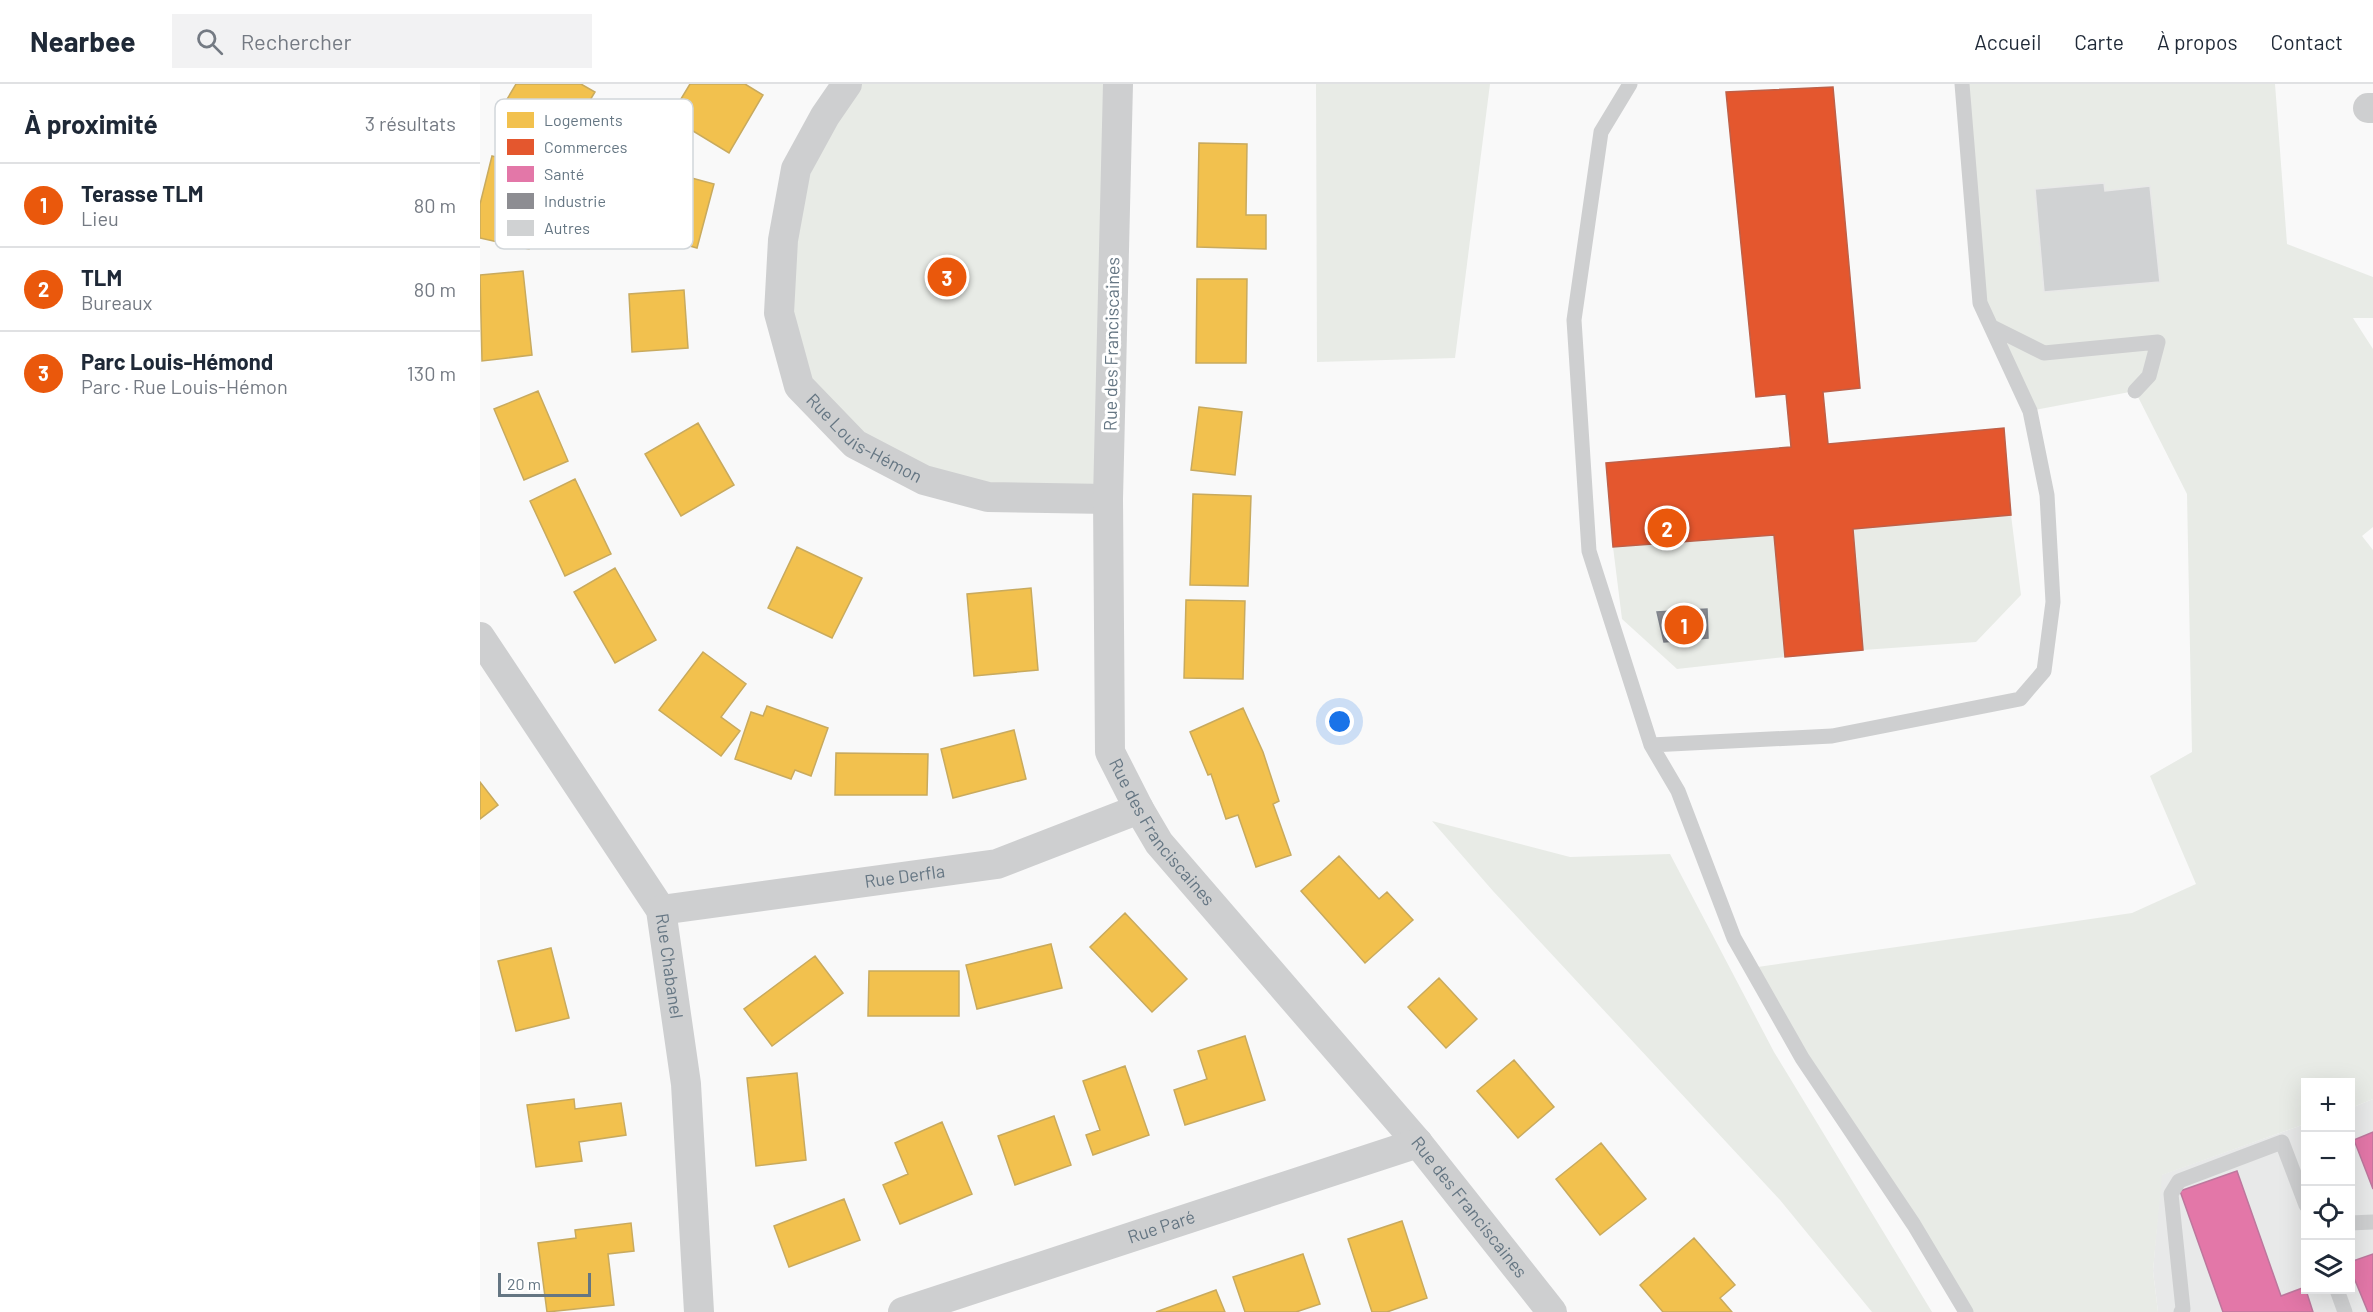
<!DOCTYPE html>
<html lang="fr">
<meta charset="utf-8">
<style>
body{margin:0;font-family:Barlow,sans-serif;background:#f2f2f3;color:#1f2937}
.controls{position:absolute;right:18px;bottom:18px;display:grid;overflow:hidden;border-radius:0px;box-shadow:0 6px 24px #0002}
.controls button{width:54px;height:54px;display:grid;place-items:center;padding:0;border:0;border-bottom:2px solid #e0e1e3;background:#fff;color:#1f2937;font:30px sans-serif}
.scale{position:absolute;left:18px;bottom:15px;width:93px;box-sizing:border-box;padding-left:6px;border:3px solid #657683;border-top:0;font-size:16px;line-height:21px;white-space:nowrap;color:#657683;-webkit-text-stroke:4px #fff;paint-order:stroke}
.you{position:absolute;left:860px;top:638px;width:21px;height:21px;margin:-15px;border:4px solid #fff;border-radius:50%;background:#1a73e8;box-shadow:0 0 0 9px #1a73e833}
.badge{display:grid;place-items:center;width:39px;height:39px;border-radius:50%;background:#ea580c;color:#fff;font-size:20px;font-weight:700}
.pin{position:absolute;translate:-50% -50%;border:3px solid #fff;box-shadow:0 2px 6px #0006}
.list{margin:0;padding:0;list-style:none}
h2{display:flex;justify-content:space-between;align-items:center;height:78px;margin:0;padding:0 24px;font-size:26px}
h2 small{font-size:20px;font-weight:400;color:#747a83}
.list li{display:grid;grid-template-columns:39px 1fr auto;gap:18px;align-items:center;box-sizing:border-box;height:84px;padding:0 24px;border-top:2px solid #e0e1e3}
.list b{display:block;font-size:22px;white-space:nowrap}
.list p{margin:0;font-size:20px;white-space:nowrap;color:#747a83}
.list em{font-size:20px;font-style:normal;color:#747a83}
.icon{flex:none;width:33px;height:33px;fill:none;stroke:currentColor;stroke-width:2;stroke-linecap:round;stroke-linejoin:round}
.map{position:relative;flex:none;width:1893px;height:1228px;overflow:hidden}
header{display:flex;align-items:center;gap:36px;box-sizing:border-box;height:84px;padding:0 30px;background:#fff;border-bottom:2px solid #e0e1e3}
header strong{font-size:28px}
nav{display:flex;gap:33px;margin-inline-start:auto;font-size:21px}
.search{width:420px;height:54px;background:#f2f2f3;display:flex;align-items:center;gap:15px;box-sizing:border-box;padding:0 21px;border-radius:0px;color:#747a83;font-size:22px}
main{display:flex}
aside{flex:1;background:#fff}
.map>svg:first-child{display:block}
.built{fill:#e8e9e9}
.green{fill:#e8ebe6}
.homes{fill:#f2c14e;stroke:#c8aa5e;stroke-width:1.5}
.shops{fill:#e4572e;stroke:#be6048;stroke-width:1.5}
.health{fill:#e377a8;stroke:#bd779d;stroke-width:1.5}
.industry{fill:#8d8d92;stroke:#81868e;stroke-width:1.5}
.building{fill:#d0d2d3;stroke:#e8e8e8;stroke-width:1.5}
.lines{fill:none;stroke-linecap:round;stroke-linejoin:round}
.service{stroke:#cecfd0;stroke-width:15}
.minor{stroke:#cecfd0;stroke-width:30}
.labels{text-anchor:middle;stroke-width:6;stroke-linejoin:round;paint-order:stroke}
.street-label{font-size:18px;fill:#657683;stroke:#fff}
.key{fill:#fff;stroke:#d1d6da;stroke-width:1.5}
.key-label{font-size:16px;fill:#657683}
</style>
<header>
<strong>Nearbee</strong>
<div class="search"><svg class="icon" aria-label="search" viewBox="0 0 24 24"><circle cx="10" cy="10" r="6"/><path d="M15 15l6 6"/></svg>Rechercher</div>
<nav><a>Accueil</a><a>Carte</a><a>À propos</a><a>Contact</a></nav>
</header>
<main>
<aside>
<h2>À proximité<small>3 résultats</small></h2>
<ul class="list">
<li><span class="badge">1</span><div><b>Terasse TLM</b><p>Lieu</p></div><em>80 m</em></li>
<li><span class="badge">2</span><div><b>TLM</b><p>Bureaux</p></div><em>80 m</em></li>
<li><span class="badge">3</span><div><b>Parc Louis-Hémond</b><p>Parc · Rue Louis-Hémon</p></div><em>130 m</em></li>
</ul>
</aside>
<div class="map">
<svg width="1893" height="1228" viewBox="0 0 1893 1228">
<rect width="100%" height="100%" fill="#f9f9f9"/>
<path class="built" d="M1893 1015V1228H1678L1673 1187 1681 1091 1825 1040 1826 1206H1870L1871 1024Z"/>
<path class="green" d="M367 0H638L628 415 444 396 319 302 303 156Z
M836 0H1010L975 274 837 278Z
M1482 0H1795L1807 160 1893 193V234H1873L1893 265V443L1882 452 1893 466V1015L1871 1024 1870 998H1826L1825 1040 1682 1091 1673 1187 1678 1228H1486L1271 884 1652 829 1716 800 1670 692 1712 668 1707 410 1655 307 1550 327 1500 219Z
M1531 431 1541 511 1496 558 1383 566 1373 445Z
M1294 451 1305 573 1197 585 1142 535 1133 463Z
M952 737 1090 773 1190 770 1294 968 1452 1228H1392L1300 1116 1013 807Z"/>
<path class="homes" d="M36 0H101L115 8 77 71 16 34Z
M210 0H265L283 11 249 69 190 33Z
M719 59 767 60 766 131H786V165L717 163Z
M12 72 68 85 49 165 0 154V120Z
M171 83 234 100 217 164 153 146Z
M43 187 52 271 2 277 0 191Z
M717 195H767L766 279H716Z
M204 206 208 264 152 268 149 210Z
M58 307 88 377 44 396 14 325Z
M719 323 762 328 755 391 711 386Z
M218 339 254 401 201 432 165 370Z
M95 395 131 470 85 492 50 417Z
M713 410 771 412 768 502 710 501Z
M317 463 382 494 352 554 288 524Z
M135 484 176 556 135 579 94 508Z
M551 504 558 586 494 592 487 510Z
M706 516 765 517 763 595 704 594Z
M223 568 266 600 241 633 260 647 241 672 179 626Z
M287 622 348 644 331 692 315 686 311 695 255 675 271 628 283 632Z
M763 624 783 668 799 717 793 720 811 771 776 783 758 731 746 735 731 690 728 691 710 648Z
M534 646 546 695 473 714 461 665Z
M356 669 448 670 447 711H355Z
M0 698 18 721 0 735Z
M859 772 899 815 907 808 933 836 885 879 821 807Z
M645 829 707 895 672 928 610 863Z
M571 860 582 904 497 925 486 881Z
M71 864 89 934 36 947 18 877Z
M335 872 363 909 292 962 264 925Z
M389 887H479V932H388Z
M959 894 997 935 966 964 928 923Z
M765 952 785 1016 705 1041 694 1006 727 995 718 967Z
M1034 976 1074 1023 1038 1054 997 1007Z
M645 982 669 1051 613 1071 606 1051 620 1046 603 997Z
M317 989 326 1076 276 1082 267 994Z
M94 1015 95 1025 141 1019 146 1051 99 1058 102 1077 56 1083 47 1021Z
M574 1032 591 1081 535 1101 518 1052Z
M462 1038 492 1110 420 1140 403 1101 428 1090 415 1059Z
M1121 1059 1166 1115 1120 1151 1076 1095Z
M364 1115 380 1156 309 1183 294 1142Z
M922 1137 947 1214 907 1228H892L868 1155Z
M151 1139 154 1167 128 1170 134 1221 67 1228 58 1159 96 1154 95 1146Z
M1214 1154 1255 1201 1240 1214 1252 1228H1183L1160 1201Z
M823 1170 840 1220 816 1228H765L753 1193Z
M736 1206 745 1228H676Z"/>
<path class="shops" d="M1353 3 1380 304 1343 308 1348 360 1524 344 1531 431 1373 445 1383 566 1305 573 1294 451 1133 463 1126 379 1311 363 1306 310 1276 313 1246 8Z"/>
<path class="health" d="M1893 1048V1105L1874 1056Z
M1757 1087 1801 1212 1825 1203 1833 1228H1743L1700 1107Z
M1893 1170V1228H1888L1870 1184V1178Z"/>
<path class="industry" d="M1227 525 1228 554 1184 558 1177 528Z"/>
<path class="building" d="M1624 99 1625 107 1670 102 1680 198 1564 208 1555 105Z"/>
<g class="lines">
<path class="service" d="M1150 0 1121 48 1094 236 1109 467 1171 661 1198 707 1254 854 1322 974 1434 1141 1486 1228
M1512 243 1564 269 1678 258 1669 292 1655 307
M1171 661 1352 652 1540 615 1564 587 1573 518 1567 411 1550 327 1500 219 1482 0
M1870 1139 1893 1138
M1857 1206 1865 1228
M1701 1228 1703 1225 1691 1110 1699 1097 1802 1058 1826 1121"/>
<g class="minor">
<path id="s1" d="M367 0 345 32 316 85 303 156 299 229 319 302 375 360 444 396 508 413 628 415"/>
<path id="s2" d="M638 0 628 415 630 668 659 725 679 759 938 1059 1072 1228"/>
<path d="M1888 24H1893"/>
<path id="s3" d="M0 553 181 826 206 1000 219 1228"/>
<path id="s4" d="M181 826 517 780 659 725"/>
<path id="s5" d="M423 1228 938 1059"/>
</g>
</g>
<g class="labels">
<g class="street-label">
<text transform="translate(632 260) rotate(-89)" y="6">Rue des Franciscaines</text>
<text dy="6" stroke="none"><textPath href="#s1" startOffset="405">Rue Louis-Hémon</textPath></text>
<text dy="6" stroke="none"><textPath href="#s2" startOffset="764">Rue des Franciscaines</textPath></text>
<text dy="6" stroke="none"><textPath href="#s4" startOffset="246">Rue Derfla</textPath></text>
<text dy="6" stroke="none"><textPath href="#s3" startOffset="384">Rue Chabanel</textPath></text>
<text dy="6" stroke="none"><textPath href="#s2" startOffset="1250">Rue des Franciscaines</textPath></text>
<text dy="6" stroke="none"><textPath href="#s5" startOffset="272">Rue Paré</textPath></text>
</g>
</g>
<rect x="15" y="15" width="198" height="150" rx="9" class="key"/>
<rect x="27" y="28" width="27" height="16" fill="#f2c14e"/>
<rect x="27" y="55" width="27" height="16" fill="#e4572e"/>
<rect x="27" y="82" width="27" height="16" fill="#e377a8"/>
<rect x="27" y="109" width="27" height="16" fill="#8d8d92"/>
<rect x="27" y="136" width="27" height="16" fill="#d0d2d3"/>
<g class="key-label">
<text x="64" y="42">Logements</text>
<text x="64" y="69">Commerces</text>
<text x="64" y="96">Santé</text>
<text x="64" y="123">Industrie</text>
<text x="64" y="150">Autres</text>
</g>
</svg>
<div class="controls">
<button>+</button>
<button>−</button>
<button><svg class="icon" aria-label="locate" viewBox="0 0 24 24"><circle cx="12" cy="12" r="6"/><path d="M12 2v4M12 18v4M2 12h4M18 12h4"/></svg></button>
<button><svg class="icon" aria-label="layers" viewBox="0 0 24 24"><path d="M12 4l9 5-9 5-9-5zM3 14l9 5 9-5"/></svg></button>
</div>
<div class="scale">20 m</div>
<div class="you"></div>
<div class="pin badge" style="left:1204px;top:541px">1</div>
<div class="pin badge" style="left:1187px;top:444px">2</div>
<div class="pin badge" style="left:467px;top:193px">3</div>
</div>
</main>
